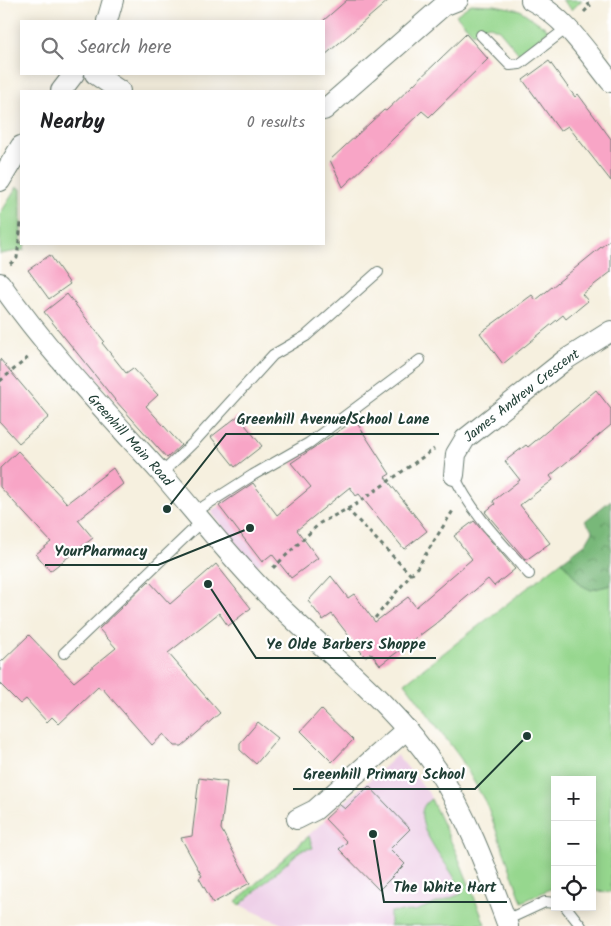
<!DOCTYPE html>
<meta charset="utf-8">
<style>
body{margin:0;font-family:Kalam,sans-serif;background:#f6f6f6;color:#202124}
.controls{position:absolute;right:15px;bottom:15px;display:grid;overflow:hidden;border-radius:0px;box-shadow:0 2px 12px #0003}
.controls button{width:45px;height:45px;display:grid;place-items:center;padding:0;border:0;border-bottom:1px solid #e0e0e0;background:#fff;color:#202124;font:25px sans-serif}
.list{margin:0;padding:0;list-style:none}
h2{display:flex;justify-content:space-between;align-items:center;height:65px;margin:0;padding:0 20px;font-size:21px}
h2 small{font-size:16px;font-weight:400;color:#757577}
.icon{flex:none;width:28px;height:28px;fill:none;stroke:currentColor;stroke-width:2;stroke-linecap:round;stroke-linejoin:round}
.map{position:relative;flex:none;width:611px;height:926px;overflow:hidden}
.search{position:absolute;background:#fff;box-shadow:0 2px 12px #0003;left:20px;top:20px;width:305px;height:55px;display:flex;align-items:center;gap:12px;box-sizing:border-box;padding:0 18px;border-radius:0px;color:#757577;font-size:19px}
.panel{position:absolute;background:#fff;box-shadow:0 2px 12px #0003;left:20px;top:90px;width:305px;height:155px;border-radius:0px}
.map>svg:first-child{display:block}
.built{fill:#eed0e8}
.grass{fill:#96d78e;stroke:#5a8a61}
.forest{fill:url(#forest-crowns);stroke:#4c7a56}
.building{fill:#f8a5c6}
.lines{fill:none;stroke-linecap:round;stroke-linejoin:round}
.lane-casing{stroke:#6a7c70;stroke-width:12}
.street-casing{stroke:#6a7c70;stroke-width:22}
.path{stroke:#6a7c70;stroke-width:3;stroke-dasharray:4 4;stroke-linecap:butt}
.lane{stroke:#fff;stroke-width:10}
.street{stroke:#fff;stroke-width:20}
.labels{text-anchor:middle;stroke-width:4.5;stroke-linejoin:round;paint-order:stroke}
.street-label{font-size:14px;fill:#1f3d34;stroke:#fff}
.leader{fill:none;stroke:#1f3d34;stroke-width:2}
.callout-dot{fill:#1f3d34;stroke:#fff;stroke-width:2}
.callout-label{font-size:15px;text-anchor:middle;font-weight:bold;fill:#1f3d34;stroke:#fff;stroke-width:4.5;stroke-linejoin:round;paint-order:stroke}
</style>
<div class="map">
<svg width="611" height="926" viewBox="0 0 611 926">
<defs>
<pattern id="forest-crowns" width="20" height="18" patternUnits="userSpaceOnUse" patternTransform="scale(1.25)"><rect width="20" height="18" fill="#78b879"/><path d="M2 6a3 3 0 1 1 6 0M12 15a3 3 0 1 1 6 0" fill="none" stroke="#629764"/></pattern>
</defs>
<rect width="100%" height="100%" fill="#fff"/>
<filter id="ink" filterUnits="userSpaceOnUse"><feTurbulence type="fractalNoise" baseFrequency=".02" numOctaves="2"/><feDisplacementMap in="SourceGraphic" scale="10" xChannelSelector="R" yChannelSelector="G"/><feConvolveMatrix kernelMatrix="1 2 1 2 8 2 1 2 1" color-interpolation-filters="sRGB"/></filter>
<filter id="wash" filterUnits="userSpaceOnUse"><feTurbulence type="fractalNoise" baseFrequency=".0096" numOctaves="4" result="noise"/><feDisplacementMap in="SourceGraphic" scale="20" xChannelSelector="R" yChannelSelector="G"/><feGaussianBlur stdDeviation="1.12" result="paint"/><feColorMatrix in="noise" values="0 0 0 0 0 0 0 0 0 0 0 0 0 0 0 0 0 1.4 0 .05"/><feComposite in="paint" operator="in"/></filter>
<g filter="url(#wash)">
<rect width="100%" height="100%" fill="#f6f0df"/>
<path class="built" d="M237 492 279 549 255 567 211 512Z
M397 755 428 792 456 852 485 924 447 926H286L240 905 236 901Z"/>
<path class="grass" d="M562 0H582L572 10Z
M471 4 495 5 520 10 549 30 520 55 499 30 488 25 473 33 456 15Z
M17 187 21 189V244H25L24 250 0 254V214Z
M562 561 581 585 591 590 611 585V892L592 891V780H555V889H550L522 902 487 805 461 759 405 683Z
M431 799 456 852 485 924 390 926V912L415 911 461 894C459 889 458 884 455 879 447 862 403 816 431 799Z
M309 836 313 848 301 850 240 905 236 901Z"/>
<path class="forest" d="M611 500V585L591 590 581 585 562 561 586 543 593 531 585 521Z"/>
<g id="blocks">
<path class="building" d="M347 0H389L324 56V20Z
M466 34 488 59 429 117 422 111 343 187 330 160 384 110 386 111Z
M549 61 575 97 578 94 611 139V181L568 126 560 131 523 80Z
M611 239V272L582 294 588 301 566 319 563 315 503 364 480 333 532 295 536 300Z
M50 255 70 284 49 299 28 270Z
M67 294 104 341 102 343 126 373 133 368 158 395 146 406 181 445 167 458 115 400 44 312Z
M0 359 49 417 19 443 0 422Z
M596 390 611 409V425L550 476 553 480 520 505 550 543 526 560 485 512 495 504 493 501 520 480 505 461 526 445 528 447Z
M238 416 262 446 235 467 211 437Z
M355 420 390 474 385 477 427 531 404 549 359 494 356 496 350 487 297 530 318 558 291 578 272 554 262 562 219 506 253 483 277 515 311 487 291 463Z
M18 451 67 503 113 468 123 484 78 520 93 538 50 571 36 554 51 542 0 487V468Z
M474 521 515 569 494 586 488 579 435 624 380 665 371 653 365 657 332 614 323 620 308 601 331 576 348 598 354 594 375 622 408 597 416 607 472 559 454 536Z
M216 564 251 608 228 626 219 613 168 653 220 713 182 746H174L164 734 152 745 102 688 101 689 98 687 59 724 52 717 47 722 26 699 20 704 0 684V663L29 635 74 682 116 648 99 629 149 581 170 604Z
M321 709 353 740 332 762 301 731Z
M258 722 278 738 256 764 240 750V743Z
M199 778 227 782 221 829 250 883 213 903 199 878 202 876 181 838 192 836Z
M369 786 410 829 390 849 405 864 379 890 339 849 347 842 325 819 340 805 345 809Z"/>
</g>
</g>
<g filter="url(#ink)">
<use href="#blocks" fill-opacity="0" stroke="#6a7c70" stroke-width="1"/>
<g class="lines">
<defs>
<path id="lane" d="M481 35 510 65 520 64 567 28
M161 474 194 442 273 355 306 336 378 272
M454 475C471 513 502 543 529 574
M195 512 253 475 309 443 420 360
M64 653 202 521
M566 907 581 926
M506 920 545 902 555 903"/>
<g id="street">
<path d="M531 0C565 17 587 52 611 82"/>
<path d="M107 21 113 0"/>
<path d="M95 74 120 91"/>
<path d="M61 91 74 74"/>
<path d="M324 110 443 6 458 0"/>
<path d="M0 181 21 146"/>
<path id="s1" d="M0 283C48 351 105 411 161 473 193 510 223 548 256 583 316 646 390 697 438 771 469 819 488 873 508 926"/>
<path id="s2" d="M454 475 456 454 465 439 565 360 611 331"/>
<path d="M297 819 315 810 407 729"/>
</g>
</defs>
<use href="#lane" class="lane-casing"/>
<use href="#street" class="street-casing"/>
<path class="path" d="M584 12 590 6 585 0
M10 264 17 258 21 223
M0 381 30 356
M347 509 411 575
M273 568 320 523 355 505 434 449
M375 618 419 565 454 509"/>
<use href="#lane" class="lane"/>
<use href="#street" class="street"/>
</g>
</g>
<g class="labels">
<g class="street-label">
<text dy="5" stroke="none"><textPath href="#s2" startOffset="110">James Andrew Crescent</textPath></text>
<text dy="5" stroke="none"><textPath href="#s1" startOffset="204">Greenhill Main Road</textPath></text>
</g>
</g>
<path class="leader" d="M167 509L226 434H439M250 528L158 565H45M208 584L256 658H436M527 736L475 789H293M373 834L384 902H507"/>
<g class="callout-dot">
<circle cx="167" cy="509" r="5"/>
<circle cx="250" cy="528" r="5"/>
<circle cx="208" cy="584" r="5"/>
<circle cx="527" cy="736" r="5"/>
<circle cx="373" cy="834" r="5"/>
</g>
<g class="callout-label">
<text x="333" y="424">Greenhill Avenue/School Lane</text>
<text x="101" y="556">YourPharmacy</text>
<text x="346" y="649">Ye Olde Barbers Shoppe</text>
<text x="384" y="779">Greenhill Primary School</text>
<text x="445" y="892">The White Hart</text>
</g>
</svg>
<div class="controls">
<button>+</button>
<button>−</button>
<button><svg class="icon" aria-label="locate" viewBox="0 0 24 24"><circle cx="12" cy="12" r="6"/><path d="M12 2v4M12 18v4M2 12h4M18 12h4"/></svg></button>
</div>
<div class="search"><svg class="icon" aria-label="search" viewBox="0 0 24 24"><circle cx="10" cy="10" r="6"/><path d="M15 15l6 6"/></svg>Search here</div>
<section class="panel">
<h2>Nearby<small>0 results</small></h2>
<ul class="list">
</ul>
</section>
</div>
